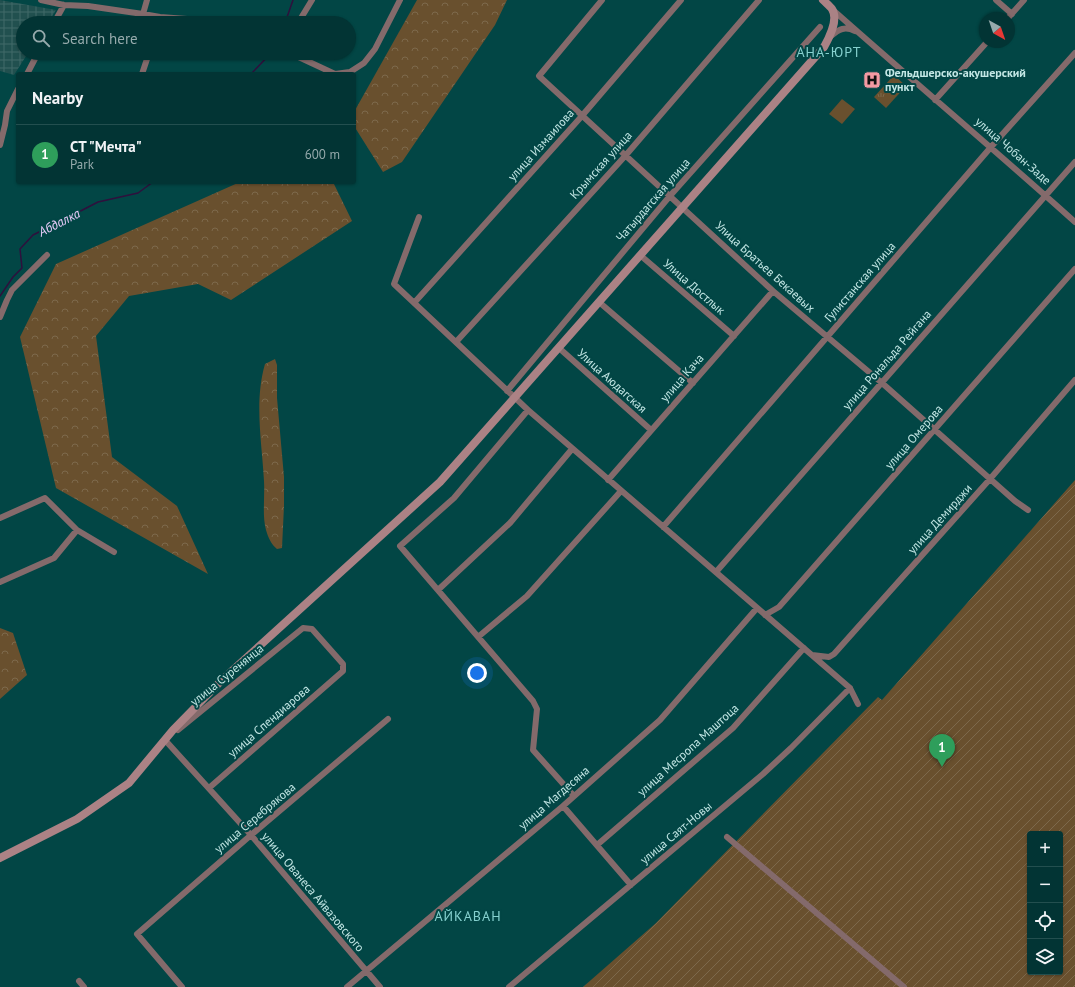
<!DOCTYPE html>
<meta charset="utf-8">
<style>
body{margin:0;font-family:"PT Sans",sans-serif;background:#0c3c3c;color:#f1f3f6}
.controls{position:absolute;right:12px;bottom:12px;display:grid;overflow:hidden;border-radius:4px;box-shadow:0 1px 3px #0004}
.controls button{width:36px;height:36px;display:grid;place-items:center;padding:0;border:0;border-bottom:1px solid #234f4f;background:#023434;color:#f1f3f6;font:20px sans-serif}
.compass{position:absolute;left:979px;top:12px;width:36px;height:36px;border-radius:50%;background:#023434;box-shadow:0 1px 3px #0004;rotate:140deg}
.you{position:absolute;left:477px;top:673px;width:14px;height:14px;margin:-10px;border:3px solid #fff;border-radius:50%;background:#1a73e8;box-shadow:0 0 0 6px #1a73e833}
.badge{display:grid;place-items:center;width:26px;height:26px;border-radius:50%;background:#f49aa3;color:#fff;font-size:13px;font-weight:700}
.pin{position:absolute;translate:-50% -33px;filter:drop-shadow(0 1px 2px #0008)}
.pin::after{content:'';position:absolute;top:21px;width:14px;height:12px;background:inherit;clip-path:polygon(0 0,100% 0,50% 100%)}
.list{margin:0;padding:0;list-style:none}
h2{display:flex;justify-content:space-between;align-items:center;height:52px;margin:0;padding:0 16px;font-size:17px}
h2 small{font-size:13px;font-weight:400;color:#96aaac}
.list li{display:grid;grid-template-columns:26px 1fr auto;gap:12px;align-items:center;box-sizing:border-box;height:60px;padding:0 16px;border-top:1px solid #234f4f}
.list b{display:block;font-size:15px;white-space:nowrap}
.list p{margin:0;font-size:13px;white-space:nowrap;color:#96aaac}
.list em{font-size:13px;font-style:normal;color:#96aaac}
.icon{flex:none;width:22px;height:22px;fill:none;stroke:currentColor;stroke-width:2;stroke-linecap:round;stroke-linejoin:round}
.map{position:relative;flex:none;width:1075px;height:987px;overflow:hidden}
.search{position:absolute;background:#023434;box-shadow:0 1px 3px #0004;left:16px;top:16px;width:340px;height:44px;display:flex;align-items:center;gap:10px;box-sizing:border-box;padding:0 14px;border-radius:22px;color:#96aaac;font-size:15px}
.panel{position:absolute;background:#023434;box-shadow:0 1px 3px #0004;left:16px;top:72px;width:340px;height:112px;border-radius:4px}
.map>svg:first-child{display:block}
.industrial{fill:url(#industrial-grid)}
.grass{fill:#69502e}
.forest{fill:url(#forest-crowns)}
.park{fill:url(#park-tufts)}
.garden{fill:url(#garden-furrows);fill-rule:evenodd}
.lines{fill:none;stroke-linecap:round;stroke-linejoin:round}
.stream{stroke:#2f103d;stroke-width:1.5}
.minor{stroke:#846a6b;stroke-width:6}
.secondary{stroke:#ab8285;stroke-width:8}
.labels{text-anchor:middle;stroke-width:4;stroke-linejoin:round;paint-order:stroke}
.poi-label{font-size:12px;font-weight:bold;fill:#c3e7e5;stroke:#024645;text-anchor:start}
.street-label{font-size:12px;fill:#c3e7e5;stroke:#024645}
.water-label{font-size:13px;font-style:italic;fill:#e9ccfa;stroke:#024645}
.quarter-label{font-size:14px;letter-spacing:1px;fill:#86d1cf;stroke:#024645}
</style>
<div class="map">
<svg width="1075" height="987" viewBox="0 0 1075 987">
<defs>
<pattern id="industrial-grid" width="8" height="8" patternUnits="userSpaceOnUse"><rect width="8" height="8" fill="#21504f"/><path d="M0 4h8M4 0v8" fill="none" stroke="#406968"/></pattern>
<pattern id="forest-crowns" width="20" height="18" patternUnits="userSpaceOnUse"><rect width="20" height="18" fill="#69502e"/><path d="M2 6a3 3 0 1 1 6 0M12 15a3 3 0 1 1 6 0" fill="none" stroke="#7d694c"/></pattern>
<pattern id="park-tufts" width="24" height="20" patternUnits="userSpaceOnUse"><rect width="24" height="20" fill="#69502e"/><path d="M3 7l-1-3M5 7V3M7 7l1-3M15 17l-1-3M17 17v-4M19 17l1-3" fill="none" stroke="#7d694c"/></pattern>
<pattern id="garden-furrows" width="10" height="10" patternUnits="userSpaceOnUse"><rect width="10" height="10" fill="#69502e"/><path d="M-1 1l2-2M0 10L10 0M9 11l2-2" fill="none" stroke="#7d694c"/></pattern>
</defs>
<rect width="100%" height="100%" fill="#024645"/>
<path class="industrial" d="M0 0 56 10 48 23H23V53H28L14 75 0 71Z"/>
<path class="grass" d="M842 99 855 109 842 124 829 114Z"/>
<path class="forest" d="M417 0H507L495 25 402 162 383 172 354 126V112Z
M240 182H333L352 221 231 300 198 284 129 296 96 336 112 457 177 506 208 574 56 488 20 337 56 264Z
M275 359 277 365V398L284 477V506L282 548 277 549C271 544 268 537 266 530 262 515 265 497 264 481 262 443 254 402 265 364Z
M0 628 13 633 27 675 0 699Z"/>
<path class="park" d="M894 75 906 86 886 108 874 97Z"/>
<path class="garden" d="M1075 480V987H583L656 923 878 697 882 700ZM1030 834H1060V972H1030Z"/>
<g class="lines">
<path class="stream" d="M285 23 293 0
M251 74 271 53
M0 296 13 277 22 268 20 249 33 235 67 218 98 202 138 193 153 182"/>
<path class="minor" d="M41 0 64 5 88 6 143 14 160 17 187 19 199 23
M602 0 539 76 773 291 882 383 1015 501 1028 510
M996 0 1012 14
M833 10C913 81 995 150 1075 222
M143 14 147 0
M1008 18 1024 0
M54 23 64 5
M298 23 312 0
M831 36C839 29 845 26 855 31
M290 53 335 74 350 72 364 63 375 49 400 0
M27 74 38 53
M142 74 149 53
M935 100 987 42
M0 145 5 125 7 111 18 89
M419 217 394 284 528 410 850 688 858 704
M640 255 734 336
M599 302 693 383
M414 303 581 117 681 0
M0 317 7 300 12 290 47 255
M456 342 626 155 759 0
M559 348 651 430
M507 391 669 197 820 27
M528 410 454 498 400 546 533 701 537 709 533 750 574 796
M608 480 773 291
M0 518 45 498 77 530 114 552
M663 527 991 147 1075 53
M716 572 1075 162
M0 582 54 558 77 530
M438 590 510 523 572 449
M765 615 779 607 1075 269
M478 637 527 596 621 491
M812 655 829 657 834 654 990 479 1075 380
M178 730 303 628 312 629 343 664V671L209 788
M167 738 165 740 251 835 380 987
M563 806 631 885
M727 837 904 987
M597 845 733 728 804 648
M79 981 84 987
M182 987 137 934 251 835 388 719
M347 987 563 806 660 720 757 608
M509 987 763 774 791 748 850 688"/>
<path class="secondary" d="M0 858 77 819 129 783 173 730 222 680 440 482 824 47C829 38 839 20 832 9 830 6 826 3 823 0"/>
</g>
<defs>
<symbol id="hospital-square" viewBox="-11 -11 22 22"><rect x="-9" y="-9" width="18" height="18" rx="4" fill="#f49aa3" stroke="#024645"/><path d="M-5-5h3v3.5h4V-5h3V5h-3V1.5h-4V5h-3Z" fill="#111"/></symbol>
</defs>
<g fill-rule="evenodd">
<use href="#hospital-square" x="862" y="70" width="20" height="20"/>
</g>
<g class="labels">
<g class="poi-label">
<text x="885" y="77">Фельдшерско-акушерский<tspan x="885" dy="14">пункт</tspan></text>
</g>
<g class="street-label">
<text transform="translate(541 145) rotate(-48)" y="4">улица Измаилова</text>
<text transform="translate(1013 151) rotate(41)" y="4">улица Чобан-Заде</text>
<text transform="translate(601 165) rotate(-48)" y="4">Крымская улица</text>
<text transform="translate(653 200) rotate(-49)" y="4">Чатырдагская улица</text>
<text transform="translate(765 267) rotate(42)" y="4">Улица Братьев Бекаевых</text>
<text transform="translate(860 282) rotate(-49)" y="4">Гулистанская улица</text>
<text transform="translate(694 287) rotate(41)" y="4">Улица Достлык</text>
<text transform="translate(887 360) rotate(-49)" y="4">улица Рональда Рейгана</text>
<text transform="translate(682 378) rotate(-49)" y="4">улица Кача</text>
<text transform="translate(612 381) rotate(42)" y="4">Улица Аюдагская</text>
<text transform="translate(914 437) rotate(-49)" y="4">улица Омерова</text>
<text transform="translate(940 519) rotate(-48)" y="4">улица Демирджи</text>
<text transform="translate(227 675) rotate(-39)" y="4">улица Суренянца</text>
<text transform="translate(269 721) rotate(-41)" y="4">улица Спендиарова</text>
<text transform="translate(688 750) rotate(-42)" y="4">улица Месропа Маштоца</text>
<text transform="translate(554 798) rotate(-41)" y="4">улица Магдесяна</text>
<text transform="translate(255 818) rotate(-40)" y="4">улица Серебрякова</text>
<text transform="translate(676 833) rotate(-40)" y="4">улица Саят-Новы</text>
<text transform="translate(313 892) rotate(50)" y="4">улица Ованеса Айвазовского</text>
</g>
<g class="water-label">
<text transform="translate(59 222) rotate(-27)" y="5">Абдалка</text>
</g>
<g class="quarter-label">
<text x="829" y="57">АНА-ЮРТ</text>
<text x="468" y="921">АЙКАВАН</text>
</g>
</g>
</svg>
<div class="controls">
<button>+</button>
<button>−</button>
<button><svg class="icon" aria-label="locate" viewBox="0 0 24 24"><circle cx="12" cy="12" r="6"/><path d="M12 2v4M12 18v4M2 12h4M18 12h4"/></svg></button>
<button><svg class="icon" aria-label="layers" viewBox="0 0 24 24"><path d="M12 4l9 5-9 5-9-5zM3 14l9 5 9-5"/></svg></button>
</div>
<svg class="compass" viewBox="-18 -18 36 36"><path d="M0-13l5 13h-10z" fill="#e53935"/><path d="M0 13l5-13h-10z" fill="#96aaac"/></svg>
<div class="you"></div>
<div class="pin badge" style="left:942px;top:767px;background:#2e9e5b">1</div>
<div class="search"><svg class="icon" aria-label="search" viewBox="0 0 24 24"><circle cx="10" cy="10" r="6"/><path d="M15 15l6 6"/></svg>Search here</div>
<section class="panel">
<h2>Nearby<small></small></h2>
<ul class="list">
<li><span class="badge" style="background:#2e9e5b">1</span><div><b>СТ &quot;Мечта&quot;</b><p>Park</p></div><em>600 m</em></li>
</ul>
</section>
</div>
